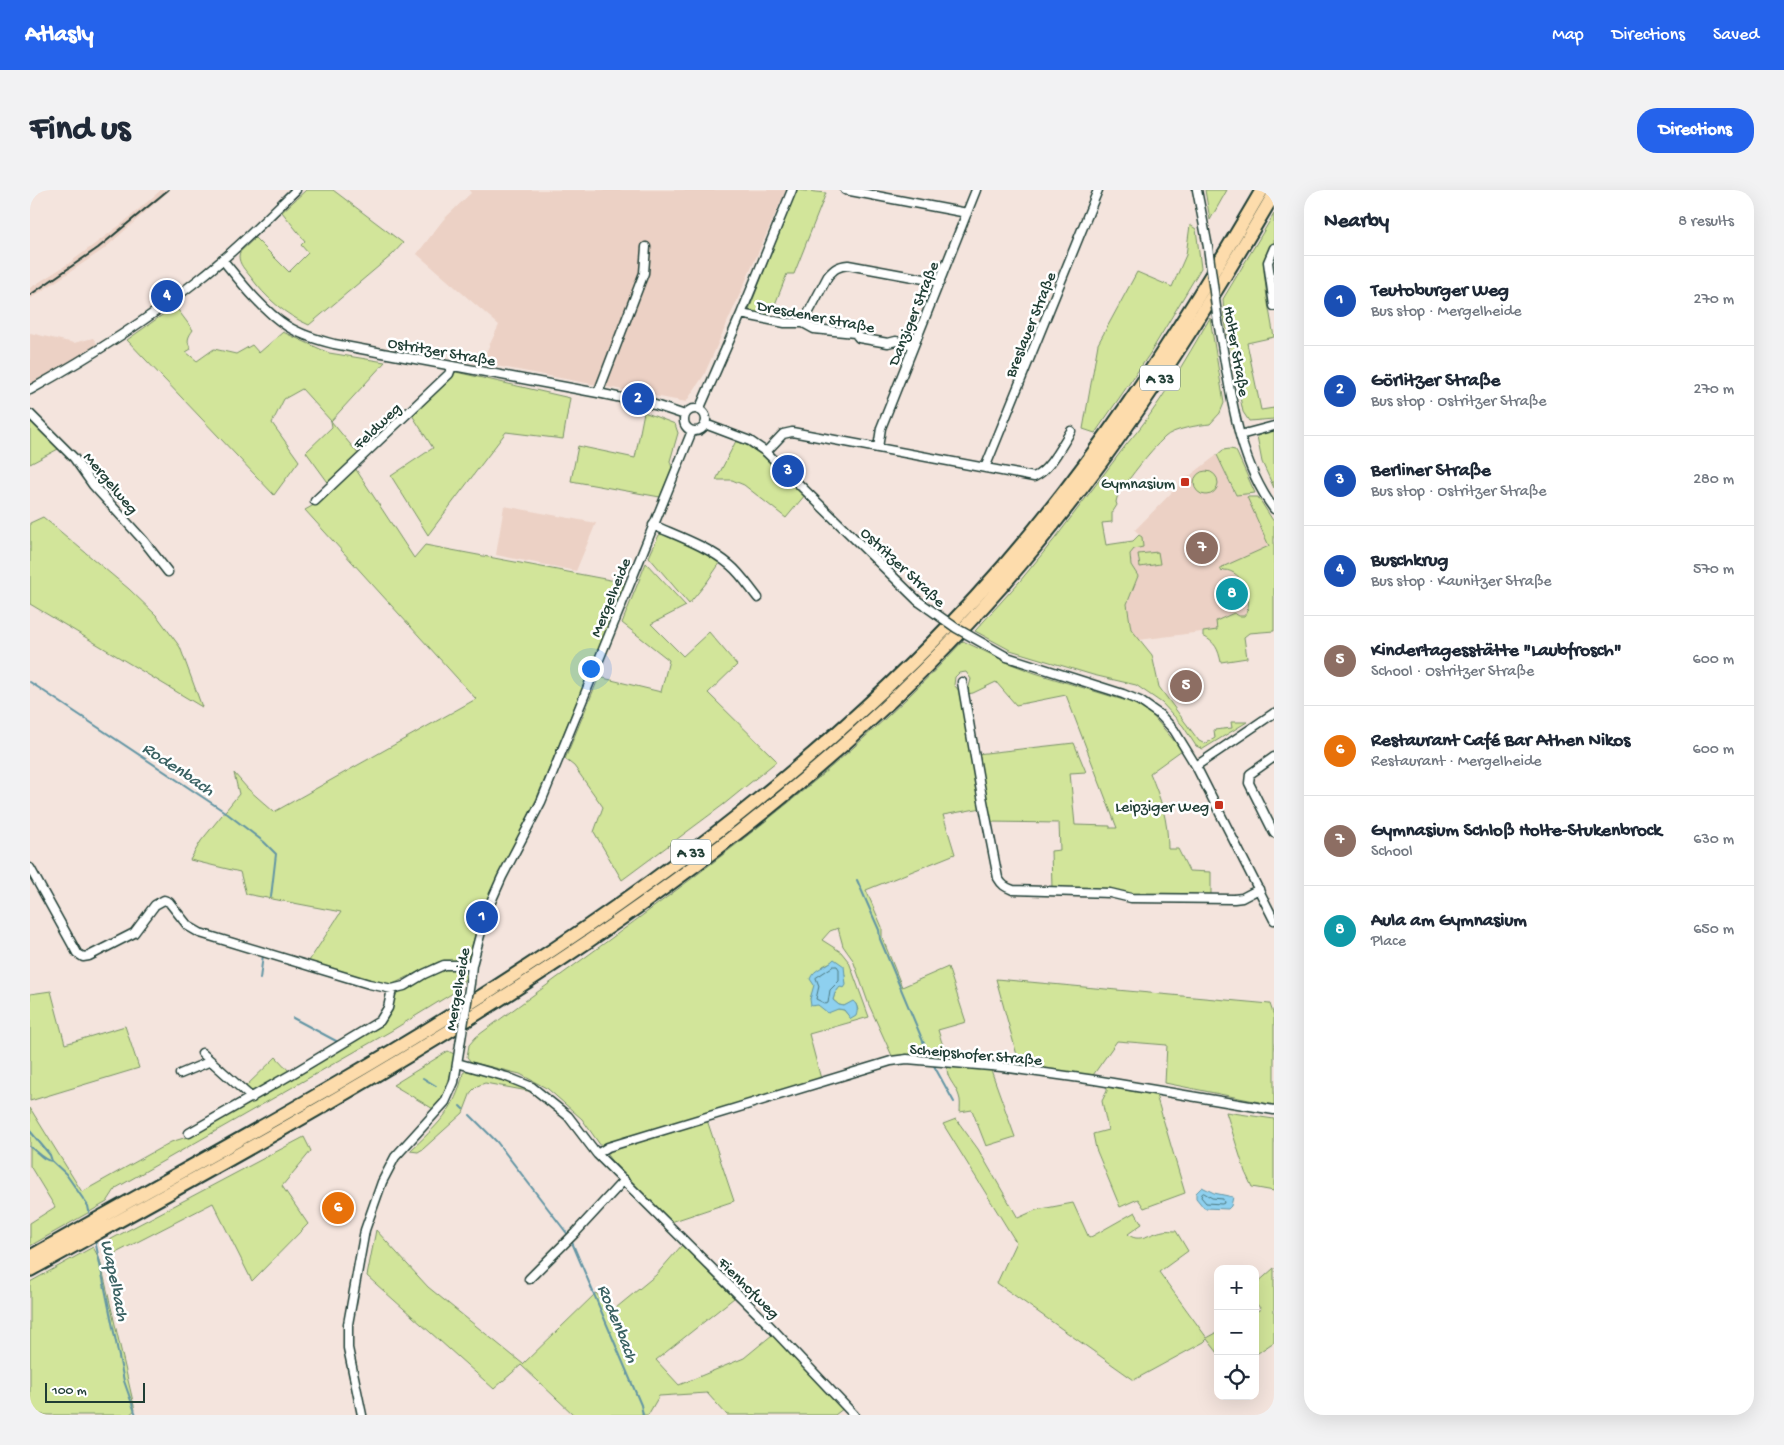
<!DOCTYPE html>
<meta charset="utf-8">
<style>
body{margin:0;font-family:"Gochi Hand",sans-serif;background:#f2f2f3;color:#1f2937}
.controls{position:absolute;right:15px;bottom:15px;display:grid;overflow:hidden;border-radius:10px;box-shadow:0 5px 20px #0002}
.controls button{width:45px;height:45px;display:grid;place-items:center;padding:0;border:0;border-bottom:1px solid #e0e1e3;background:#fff;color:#1f2937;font:25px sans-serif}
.scale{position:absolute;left:15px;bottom:12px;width:100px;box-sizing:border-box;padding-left:5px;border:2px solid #1f3d34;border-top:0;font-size:14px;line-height:18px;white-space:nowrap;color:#1f3d34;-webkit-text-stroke:4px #fff;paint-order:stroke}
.you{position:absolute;left:560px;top:478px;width:18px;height:18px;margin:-12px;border:4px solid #fff;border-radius:50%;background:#1a73e8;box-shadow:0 0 0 8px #1a73e833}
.badge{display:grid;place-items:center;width:32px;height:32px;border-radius:50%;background:#2563eb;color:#fff;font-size:16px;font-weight:700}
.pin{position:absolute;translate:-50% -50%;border:2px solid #fff;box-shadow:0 1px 5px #0006}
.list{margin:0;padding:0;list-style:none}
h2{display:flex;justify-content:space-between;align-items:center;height:65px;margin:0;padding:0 20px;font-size:21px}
h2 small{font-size:16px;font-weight:400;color:#747a83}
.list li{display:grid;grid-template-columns:32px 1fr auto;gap:15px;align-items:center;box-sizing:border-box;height:90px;padding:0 20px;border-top:1px solid #e0e1e3}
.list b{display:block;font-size:19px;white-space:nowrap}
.list p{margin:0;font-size:16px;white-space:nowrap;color:#747a83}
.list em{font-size:16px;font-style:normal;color:#747a83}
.icon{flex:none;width:28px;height:28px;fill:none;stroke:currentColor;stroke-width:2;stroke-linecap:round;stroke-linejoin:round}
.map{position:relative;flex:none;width:1244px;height:1225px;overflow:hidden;border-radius:20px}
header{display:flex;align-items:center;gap:30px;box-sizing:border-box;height:70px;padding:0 25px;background:#2563eb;color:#fff}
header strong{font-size:24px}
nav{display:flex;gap:28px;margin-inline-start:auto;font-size:18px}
.intro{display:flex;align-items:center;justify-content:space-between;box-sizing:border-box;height:120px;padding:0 30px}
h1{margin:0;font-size:35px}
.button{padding:12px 22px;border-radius:20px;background:#2563eb;color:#fff;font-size:18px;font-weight:700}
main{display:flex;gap:30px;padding:0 30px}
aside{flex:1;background:#fff;border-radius:20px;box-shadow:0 5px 20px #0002}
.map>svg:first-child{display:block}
.built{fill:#ecd1c5}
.green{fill:#d2e59a;stroke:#789167;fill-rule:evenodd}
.water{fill:#8ed0ef;stroke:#6295a4}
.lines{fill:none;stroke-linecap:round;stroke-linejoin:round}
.shore{stroke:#4b787f;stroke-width:1}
.stream{stroke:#6295a4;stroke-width:2}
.minor-casing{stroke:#1f3d34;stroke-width:11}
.highway-casing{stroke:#1f3d34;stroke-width:16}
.minor{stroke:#fff;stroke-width:8}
.highway{stroke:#fddcac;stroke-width:12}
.rail{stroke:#1f3d34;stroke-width:2}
.minor-bridge-casing{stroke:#1f3d34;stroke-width:11;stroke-linecap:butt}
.minor-bridge{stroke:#fff;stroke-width:8}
.poi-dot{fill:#c8321e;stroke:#fff;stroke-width:2}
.labels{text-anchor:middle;stroke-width:5;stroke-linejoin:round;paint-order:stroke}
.shield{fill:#fff;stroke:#627771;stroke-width:1}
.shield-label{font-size:15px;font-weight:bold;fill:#1f3d34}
.street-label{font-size:16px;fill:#1f3d34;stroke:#fff}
.poi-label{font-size:16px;fill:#1f3d34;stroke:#fff;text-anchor:end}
.water-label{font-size:18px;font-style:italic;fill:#3b6263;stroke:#fff}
</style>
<header>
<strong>Atlasly</strong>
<nav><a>Map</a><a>Directions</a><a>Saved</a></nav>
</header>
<div class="intro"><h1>Find us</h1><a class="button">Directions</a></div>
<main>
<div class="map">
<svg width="1244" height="1225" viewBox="0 0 1244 1225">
<rect width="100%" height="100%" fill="#f4e4dd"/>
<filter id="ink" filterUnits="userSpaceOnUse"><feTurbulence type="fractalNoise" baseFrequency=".02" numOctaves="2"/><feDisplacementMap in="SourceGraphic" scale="10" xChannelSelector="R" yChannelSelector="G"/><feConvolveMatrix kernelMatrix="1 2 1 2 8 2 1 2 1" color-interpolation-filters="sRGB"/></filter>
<g filter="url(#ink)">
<path class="built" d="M131 0H140L74 59 0 109V98L38 74 93 33Z
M439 0H756L674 185 656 212 451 173 469 135 387 64 413 30 441 3Z
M0 143 44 153 63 148 68 155 0 195Z
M1187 265 1205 305 1216 304 1239 356 1194 380 1204 383 1212 391 1219 411 1218 421 1214 426H1209L1187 440 1109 450 1101 439 1097 414 1108 386 1101 375 1100 364 1112 347 1105 340 1153 291Z
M474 316 566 333 546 381 466 365Z"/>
<path class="green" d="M276 0H303L373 53 362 65 279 135C254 124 236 108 220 86 215 80 209 74 209 66L210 62 225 48 259 82 278 63 271 55 275 51 252 22Z
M766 0 796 3 764 84H757L740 127 718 122Z
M1175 0H1197L1180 30Z
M1244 24V52L1234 73V81L1237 108 1244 147 1217 153 1231 220 1244 218V229L1219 231 1213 222 1194 127 1193 109Z
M1160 35 1166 39 1171 78 1119 165 1065 243 1053 239 1068 154 1107 82 1142 97 1156 65Z
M145 116 163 140C158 147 156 151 161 159L156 162 167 171 184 159 206 164 222 155 229 163 253 142 299 163 355 172 301 231 330 266 300 295 276 262 302 237 301 231 272 199 254 209 242 233 269 271 244 305 97 150Z
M1180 128 1194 213 1190 223 1180 234C1169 235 1143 239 1135 247 1117 264 1103 284 1088 304L1086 312 1087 315 1082 323V332L1072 333 1076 355 1103 351 1109 345 1112 347 1113 357 1104 359 1100 364 1101 375 1108 386 1097 414 1101 439 1122 465 1129 497 1169 551 1175 554 1185 548 1184 540 1202 538 1201 532H1217L1173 559 1166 556 1153 536 1132 513 1106 495 1063 485 980 460 945 441 990 391 1027 346 1096 255C1128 219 1155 170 1180 128Z
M426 182 540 208 533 249 476 242 398 345 361 286 403 258 382 225Z
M614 222 645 234 648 243 640 271 642 278 630 307 541 291 548 256 605 268Z
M0 228 30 258 0 274Z
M1244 240V298L1232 272 1227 246Z
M707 249 739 270 775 305 756 328 714 295 702 290H686Z
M1200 259 1205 260 1207 263 1225 303 1206 305 1187 265 1193 260Z
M325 278 384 368 395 355 596 393 506 610 452 722 438 769 408 772 361 795 319 785 279 771 311 722 216 704 210 682 160 670 171 651 209 604 204 583 218 599 244 622 446 509 275 320C295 310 310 292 325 278Z
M1164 293a12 12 0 1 1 24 0a12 12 0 1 1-24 0Z
M1217 307H1228L1244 332V441L1219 443 1214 447 1217 468 1191 472C1188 459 1186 453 1173 446V442L1187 440 1186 431 1204 423 1209 426H1214C1226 412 1213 380 1194 380L1192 382 1190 378 1239 356Z
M13 327 99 399 127 426 150 457 172 517 0 414V333Z
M632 344 667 356 690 373 677 392 659 414 619 367 629 345Z
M1128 362 1130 374 1110 377 1108 364Z
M616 373 656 416 621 434 653 466 679 442 707 475 678 503 747 571 693 615 592 690 564 642 573 617 544 576 535 569 569 487 631 502 639 470 592 433Z
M933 451 981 474 1005 483 1103 513 1122 525 1152 560 1120 583C1131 610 1138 629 1138 659H1148L1159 681 1181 682V706L1102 705 1022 698 1021 661 1030 660 1029 633 960 632 947 564 1044 553 1056 582 1040 583 1045 635 1080 636V638H1087L1036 505 986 515 966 492 943 503 937 504 941 489 936 482 929 483 925 487 924 495 932 504 952 618 913 625 925 664 836 700 852 737V747L872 797 918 777 936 832 908 840 917 869 863 868 839 815 823 770 813 756 808 738 800 741 792 750 811 762 819 772 839 827 779 844 791 889 675 924 704 1011 641 1032 580 969 552 929 518 899 490 884 441 872 437 867 439 855 446 847C614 723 791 604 933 451ZM801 772 815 785C813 795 805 800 803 810L809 815 814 816 823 812 826 814 828 820 818 825 814 820 788 815 780 809 793 776Z
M419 777H431L436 784V788L423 803 361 841 86 998 77 1012 0 1056V1033L25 1017 0 976V918L52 1002 141 952 157 947 354 831 361 818 367 802 407 780Z
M966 789 1240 814 1244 826V915L1135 893 1137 855 1087 851 1061 888 990 876Z
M21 801 35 854 95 836 109 878 0 911V804Z
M418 861 424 864C422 885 416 902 405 920L363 895Z
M246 867 260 882 221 904 214 898Z
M918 876 961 880 985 947 956 956 942 920 930 922C930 917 931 911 929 906 926 895 914 887 918 876Z
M439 879C471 888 491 892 518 912L498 901 455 893 447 896 441 902 433 923 393 959 388 962 380 961C406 936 426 920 433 883Z
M1077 897 1126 905 1155 1003 1114 1018 1108 1009 1090 1017 1066 959 1063 944 1078 940 1072 911 1077 901Z
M1196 922 1244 929V1001L1222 997 1215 982Z
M926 929 948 959 988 1028 1006 1020 1043 1013 1059 1048 1105 1022 1112 1034 1098 1044C1108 1054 1121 1043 1133 1041 1137 1040 1142 1041 1146 1041L1158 1061 1129 1082 1177 1148 1188 1142V1163L1177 1149 1174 1152 1104 1190 967 1093 986 1052 913 934Z
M274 947 281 961 252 996 278 1034 222 1091 183 1013 78 1067 72 1054Z
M346 1040 398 1097 493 1174 566 1103 581 1122 626 1085 652 1055 704 1108 626 1170 649 1195 714 1168 742 1145 814 1218 805 1225H697L677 1203 629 1206 618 1225H544L491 1175 464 1199 337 1086Z
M63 1057 70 1070 105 1220 99 1225H0V1092Z
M1244 1078V1152L1225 1165V1122L1231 1119 1225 1112V1095Z"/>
<path class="water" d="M804 769 814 776 816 795 814 798 810 797 805 803 803 810 809 815 814 816 823 811C828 815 828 820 826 826L821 829 814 820 808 819 798 823 788 815 781 816 780 809 784 795 780 789C784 778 797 777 804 769Z
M1172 997 1184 1003 1203 1007 1201 1016 1198 1019 1174 1018 1166 1008V1003Z"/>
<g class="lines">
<path class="shore" d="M804 776H807L809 779V791L800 800 798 813 796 814 786 809 789 796 786 788Z
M1174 1003 1182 1008 1193 1009 1194 1013 1192 1014 1176 1013 1171 1007 1172 1004Z"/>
<path class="stream" d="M0 492 195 622 234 652 246 664 241 707
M827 690 849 740 850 749 900 868
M230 789 233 765
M263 828 308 852
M903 874 924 912
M393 888 406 896
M430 916 433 919
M440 925 467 952 539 1046
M0 937V941L20 965 22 971 36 984 58 1016 60 1026
M0 957C8 962 12 970 22 971
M65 1050 94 1191 106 1225
M541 1050 611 1215 613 1225"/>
<defs>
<path id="minor" d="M815 0 937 23
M1167 0 1178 57
M1244 58 1238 72 1244 116
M192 69C210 91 233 121 257 136 271 145 288 150 304 154L568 203 625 215 655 225
M711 124 755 133H773L784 139 825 143 829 148 858 153 866 151 884 155
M1188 132C1200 195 1205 266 1244 319
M773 133 798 86C804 79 808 76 818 75L910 92
M0 200C59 167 115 132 168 90 203 63 234 31 266 0
M568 203 614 83 616 57
M654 230a11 11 0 1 1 22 0a11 11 0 1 1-22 0Z
M669 220 711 124 762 0
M0 224 44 268 63 295 113 350 138 382
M675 234 720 251 736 262 888 411
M1210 245 1244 236
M848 258 851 238 946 0
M736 262 753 244 762 242 1004 287C1020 280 1031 256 1041 241
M955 278 1068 0
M285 311 419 184 422 176
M623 335C650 347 677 356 700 375 711 384 719 397 728 408
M977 467 1093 504 1110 511 1130 525 1144 540 1166 576 1244 730
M932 492 950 596 968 688C972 695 975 697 983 700L1080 703 1101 708 1204 709 1212 708 1229 699
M1244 567 1220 584 1219 593 1244 643
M1166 576 1244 523
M0 678 47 763 53 767 59 766 104 743 125 715 134 710 139 712 158 736 170 743 339 794 362 799 374 796 394 784 414 775H442
M440 793 442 775 456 723 472 687 511 612 662 241
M172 863 222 908
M427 873 477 887 502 897 538 926 567 964 738 1134 824 1225
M150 884 181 871
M159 943 262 884 350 831 358 818 362 799
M567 964 578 957 861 871 877 869 972 877 1065 890 1244 920
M499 1089 545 1043 594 990
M332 1225 318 1158V1134L335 1040 352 992 365 967 415 912 424 892 430 855"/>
<path id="highway" d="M0 1067C164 974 331 885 489 782 654 675 811 553 945 408 1058 285 1148 144 1232 0
M0 1080C338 893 691 706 954 416 1068 291 1159 149 1244 4"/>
</defs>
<use href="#minor" class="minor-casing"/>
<use href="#highway" class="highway-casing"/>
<use href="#minor" class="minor"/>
<use href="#highway" class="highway"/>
<path class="rail" d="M0 105 68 58 138 0"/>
<defs>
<path id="minor-bridge" d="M1178 57 1188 132
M888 411 926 438 977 467
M430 855 440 793"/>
</defs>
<use href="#minor-bridge" class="minor-bridge-casing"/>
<use href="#minor-bridge" class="minor-bridge"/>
</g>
</g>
<g class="poi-dot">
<rect x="1150" y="287" width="10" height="10" rx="2.5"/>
<rect x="1184" y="610" width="10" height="10" rx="2.5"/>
</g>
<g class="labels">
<g class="shield">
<rect x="1110" y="175.5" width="40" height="25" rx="4"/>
<rect x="641" y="649.5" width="40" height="25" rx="4"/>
</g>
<g class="shield-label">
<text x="1130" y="193">A 33</text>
<text x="661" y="667">A 33</text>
</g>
<g class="street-label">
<text transform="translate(882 123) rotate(-68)" y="6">Danziger Straße</text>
<text transform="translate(786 125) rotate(11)" y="6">Dresdener Straße</text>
<text transform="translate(999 134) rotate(-68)" y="6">Breslauer Straße</text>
<text transform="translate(412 160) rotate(10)" y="6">Ostritzer Straße</text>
<text transform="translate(1208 161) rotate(80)" y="6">Holter Straße</text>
<text transform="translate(346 235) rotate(-44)" y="6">Feldweg</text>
<text transform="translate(82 292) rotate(50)" y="6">Mergelweg</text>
<text transform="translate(874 376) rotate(43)" y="6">Ostritzer Straße</text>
<text transform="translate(579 407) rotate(-68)" y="6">Mergelheide</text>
<text transform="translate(426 799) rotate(-80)" y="6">Mergelheide</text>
<text transform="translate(946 863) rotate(5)" y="6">Scheipshofer Straße</text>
<text transform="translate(720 1097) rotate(45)" y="6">Fienhofweg</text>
</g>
<g class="poi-label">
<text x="1145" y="298">Gymnasium</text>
<text x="1179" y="621">Leipziger Weg</text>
</g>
<g class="water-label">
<text transform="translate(149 578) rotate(34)" y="6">Rodenbach</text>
<text transform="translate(86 1090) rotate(78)" y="6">Wapelbach</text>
<text transform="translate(589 1133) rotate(68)" y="6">Rodenbach</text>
</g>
</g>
</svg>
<div class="controls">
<button>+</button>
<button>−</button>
<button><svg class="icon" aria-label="locate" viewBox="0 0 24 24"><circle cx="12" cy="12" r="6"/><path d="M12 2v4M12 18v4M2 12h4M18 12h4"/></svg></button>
</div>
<div class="scale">100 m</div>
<div class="you"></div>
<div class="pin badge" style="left:452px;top:727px;background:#1a4fb4">1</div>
<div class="pin badge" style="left:608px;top:209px;background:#1a4fb4">2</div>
<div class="pin badge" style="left:758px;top:281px;background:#1a4fb4">3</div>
<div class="pin badge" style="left:137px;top:106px;background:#1a4fb4">4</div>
<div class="pin badge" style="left:1156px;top:496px;background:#8d6e63">5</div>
<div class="pin badge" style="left:308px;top:1018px;background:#e8710a">6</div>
<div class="pin badge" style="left:1172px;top:358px;background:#8d6e63">7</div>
<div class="pin badge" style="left:1202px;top:404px;background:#0f9aa8">8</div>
</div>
<aside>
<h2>Nearby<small>8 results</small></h2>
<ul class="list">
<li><span class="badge" style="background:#1a4fb4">1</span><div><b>Teutoburger Weg</b><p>Bus stop · Mergelheide</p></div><em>270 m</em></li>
<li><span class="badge" style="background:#1a4fb4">2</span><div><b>Görlitzer Straße</b><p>Bus stop · Ostritzer Straße</p></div><em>270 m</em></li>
<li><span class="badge" style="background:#1a4fb4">3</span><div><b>Berliner Straße</b><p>Bus stop · Ostritzer Straße</p></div><em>280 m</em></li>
<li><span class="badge" style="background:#1a4fb4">4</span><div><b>Buschkrug</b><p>Bus stop · Kaunitzer Straße</p></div><em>570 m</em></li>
<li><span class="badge" style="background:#8d6e63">5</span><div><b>Kindertagesstätte &quot;Laubfrosch&quot;</b><p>School · Ostritzer Straße</p></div><em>600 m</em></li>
<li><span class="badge" style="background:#e8710a">6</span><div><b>Restaurant Café Bar Athen Nikos</b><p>Restaurant · Mergelheide</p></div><em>600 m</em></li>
<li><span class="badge" style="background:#8d6e63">7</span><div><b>Gymnasium Schloß Holte-Stukenbrock</b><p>School</p></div><em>630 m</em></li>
<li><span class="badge" style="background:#0f9aa8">8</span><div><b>Aula am Gymnasium</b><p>Place</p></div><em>650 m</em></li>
</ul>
</aside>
</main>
